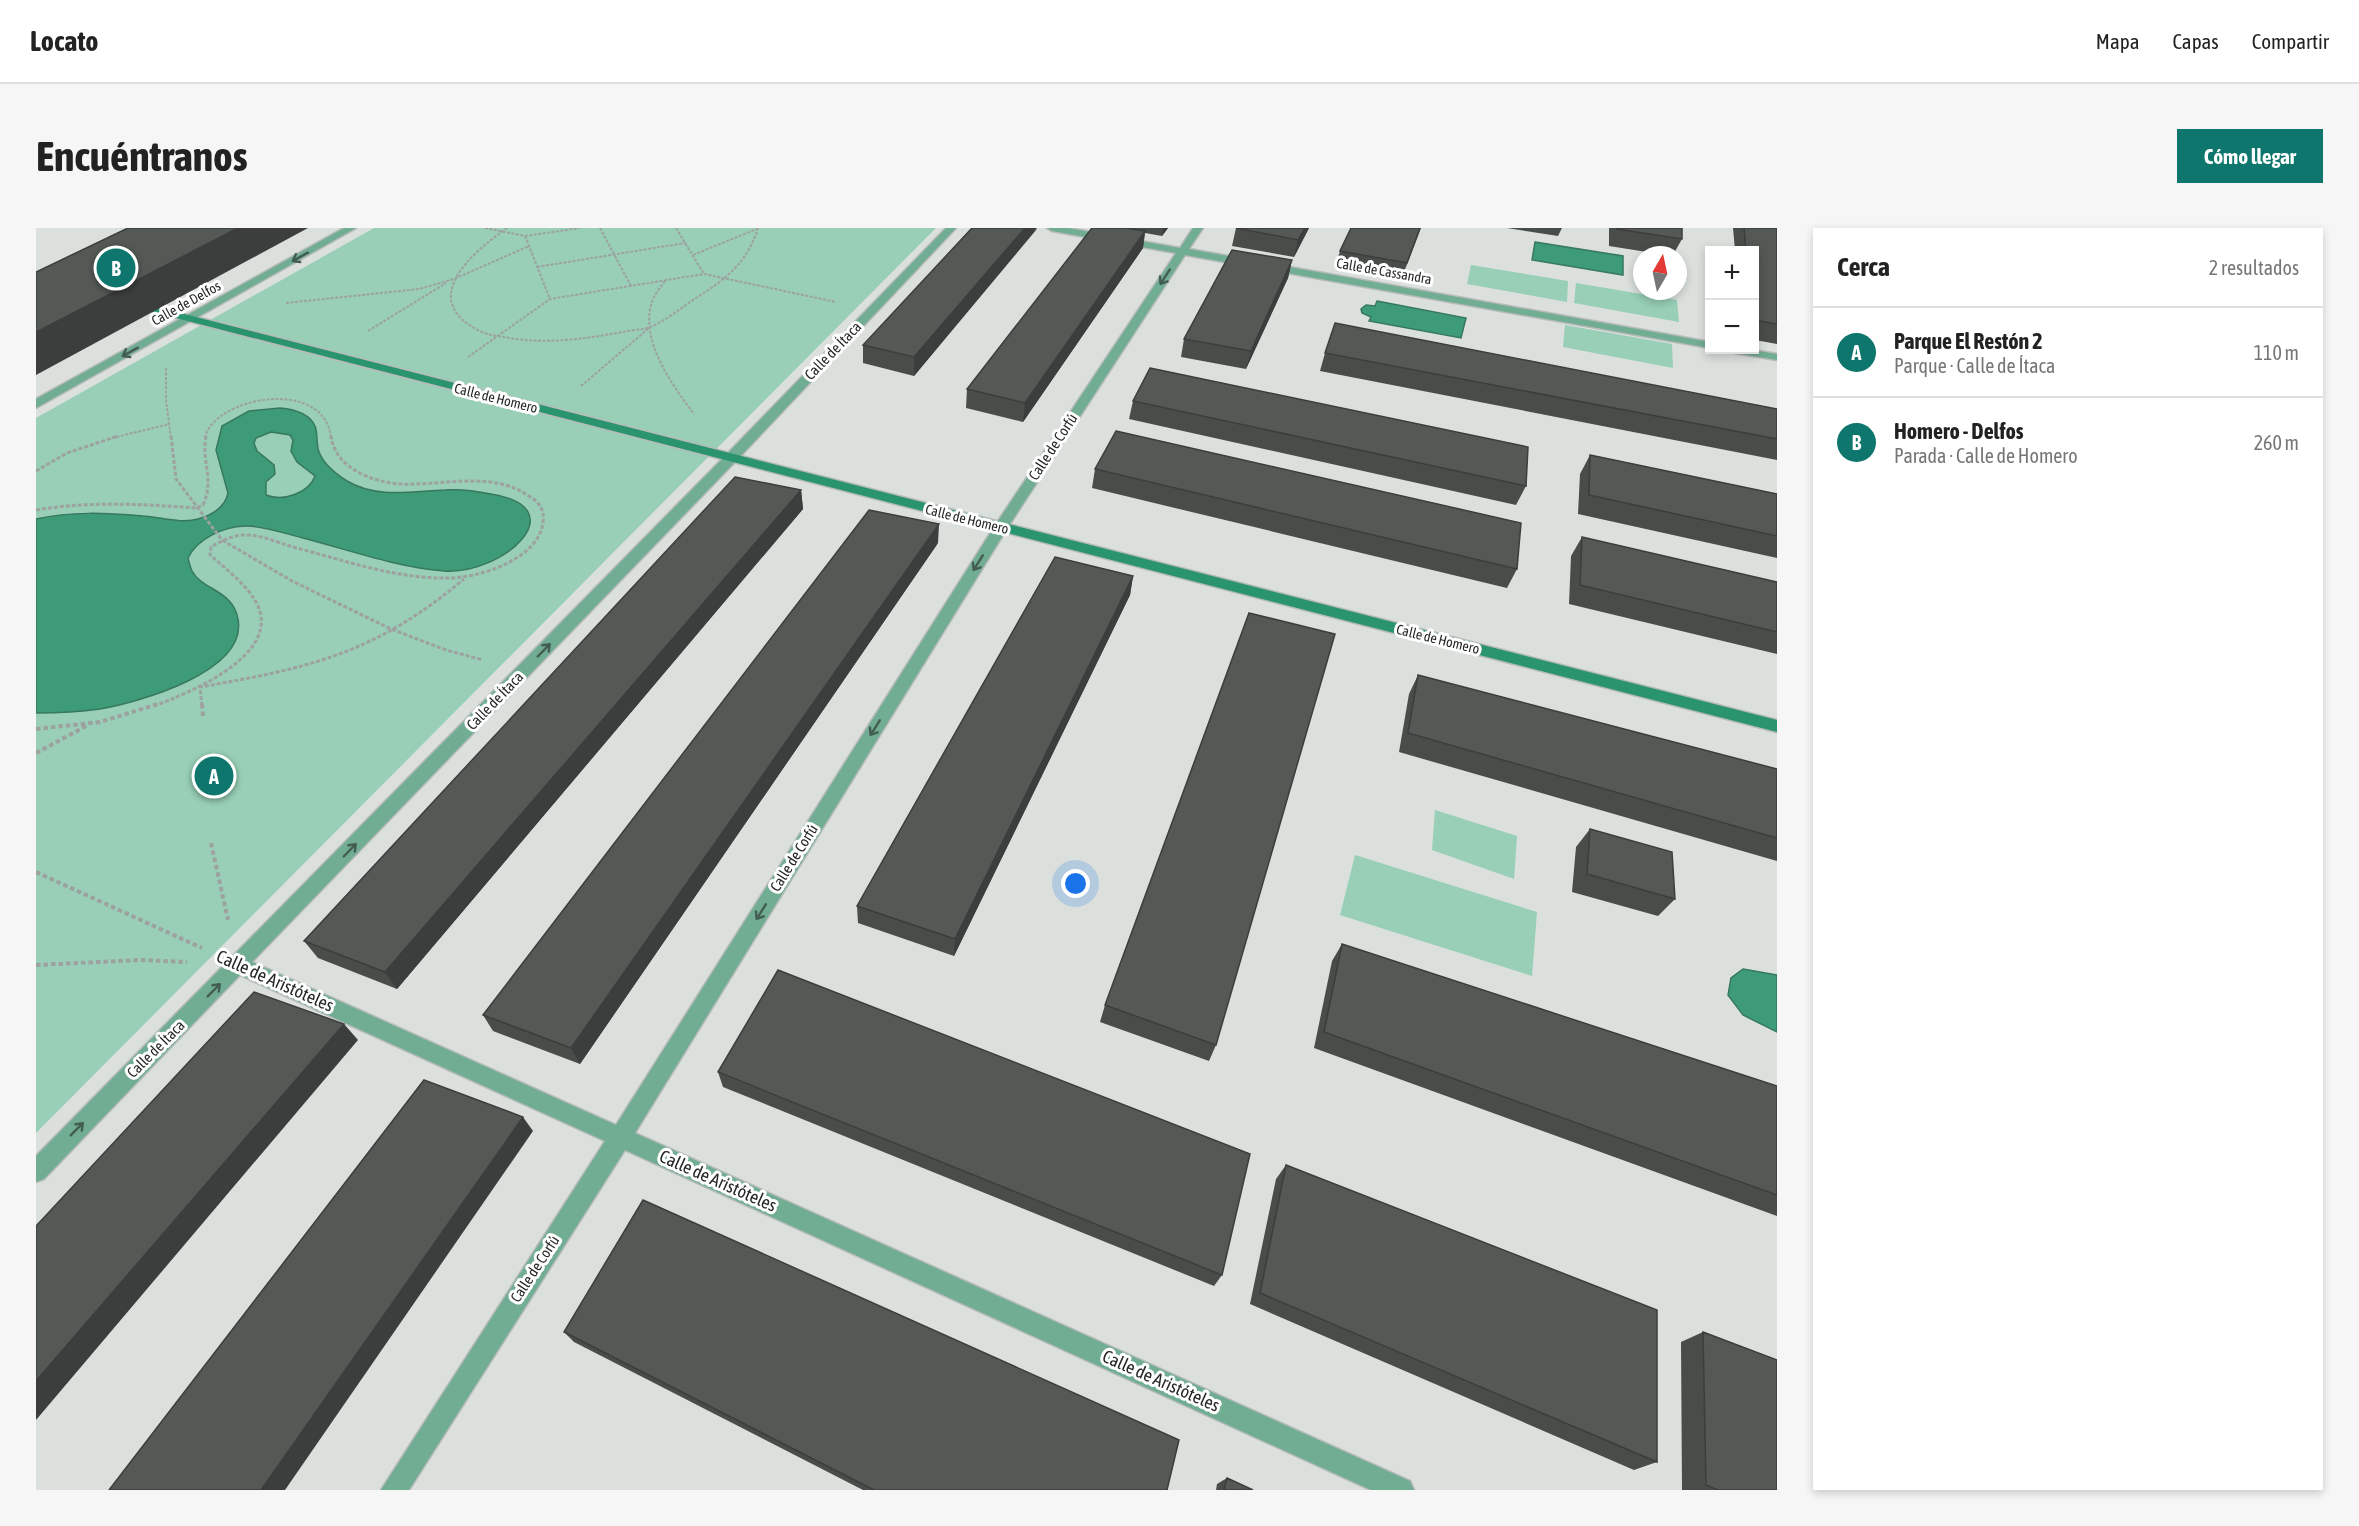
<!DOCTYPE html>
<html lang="es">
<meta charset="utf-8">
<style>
body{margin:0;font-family:"Asap Condensed",sans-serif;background:#f6f6f6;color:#222}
.controls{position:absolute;right:18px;top:18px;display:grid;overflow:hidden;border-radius:0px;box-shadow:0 3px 9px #0003}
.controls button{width:54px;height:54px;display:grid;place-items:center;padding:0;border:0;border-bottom:2px solid #e0e0e0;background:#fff;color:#222;font:30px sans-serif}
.compass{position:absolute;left:1597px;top:18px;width:54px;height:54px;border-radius:50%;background:#fff;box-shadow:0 3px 9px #0003;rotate:9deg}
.you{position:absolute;left:1040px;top:656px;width:21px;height:21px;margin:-15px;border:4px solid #fff;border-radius:50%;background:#1a73e8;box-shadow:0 0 0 9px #1a73e833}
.badge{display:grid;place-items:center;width:39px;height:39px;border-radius:50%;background:#0f766e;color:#fff;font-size:20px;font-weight:700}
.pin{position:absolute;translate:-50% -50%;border:3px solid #fff;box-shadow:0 2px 6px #0006}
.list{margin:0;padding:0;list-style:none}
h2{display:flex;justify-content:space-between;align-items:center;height:78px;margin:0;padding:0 24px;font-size:26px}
h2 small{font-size:20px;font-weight:400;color:#767676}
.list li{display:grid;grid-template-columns:39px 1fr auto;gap:18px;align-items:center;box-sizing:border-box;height:90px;padding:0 24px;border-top:2px solid #e0e0e0}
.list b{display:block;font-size:22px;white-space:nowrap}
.list p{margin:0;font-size:20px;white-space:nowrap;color:#767676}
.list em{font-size:20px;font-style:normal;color:#767676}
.map{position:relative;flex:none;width:1741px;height:1262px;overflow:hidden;border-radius:0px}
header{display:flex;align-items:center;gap:36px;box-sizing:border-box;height:84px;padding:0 30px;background:#fff;border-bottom:2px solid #e0e0e0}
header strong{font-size:28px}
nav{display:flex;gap:33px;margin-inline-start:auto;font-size:21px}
.intro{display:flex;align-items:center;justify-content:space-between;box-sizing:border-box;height:144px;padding:0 36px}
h1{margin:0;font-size:42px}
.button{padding:15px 27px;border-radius:0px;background:#0f766e;color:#fff;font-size:21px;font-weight:700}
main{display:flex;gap:36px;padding:0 36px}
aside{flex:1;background:#fff;border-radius:0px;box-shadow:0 3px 9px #0003}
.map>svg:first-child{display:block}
.green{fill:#98cfb6}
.water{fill:#3e9b77;stroke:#37785f;stroke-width:1.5;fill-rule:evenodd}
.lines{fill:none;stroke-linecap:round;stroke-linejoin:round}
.street-casing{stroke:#b7bbb9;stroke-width:3}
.secondary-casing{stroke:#b7bbb9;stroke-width:3}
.path-far2{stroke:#9da19f;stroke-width:2;stroke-dasharray:3 1.5;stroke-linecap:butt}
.path-far1{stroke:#9da19f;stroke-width:3;stroke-dasharray:4 2;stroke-linecap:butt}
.path{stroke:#9da19f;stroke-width:4;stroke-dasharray:4.5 3;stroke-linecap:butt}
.street{fill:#71ad92;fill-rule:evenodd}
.secondary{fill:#29946d;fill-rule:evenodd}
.wall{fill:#484d4a}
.shaded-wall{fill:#3b3e3c}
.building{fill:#545956;stroke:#3b3e3c;stroke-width:1.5}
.oneway{stroke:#445d52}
.labels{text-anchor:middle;stroke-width:6;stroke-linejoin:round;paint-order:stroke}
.far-street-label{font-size:14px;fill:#262827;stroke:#fff}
.street-label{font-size:15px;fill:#262827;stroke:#fff}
.near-street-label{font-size:18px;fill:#262827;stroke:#fff}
</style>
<header>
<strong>Locato</strong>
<nav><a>Mapa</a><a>Capas</a><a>Compartir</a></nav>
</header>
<div class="intro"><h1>Encuéntranos</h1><a class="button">Cómo llegar</a></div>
<main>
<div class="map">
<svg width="1741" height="1262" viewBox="0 0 1741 1262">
<rect width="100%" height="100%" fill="#dbe0dd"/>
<path class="green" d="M338 0H900L0 905V190Z
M1435 37 1532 53 1531 74 1431 56Z
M1540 55 1641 72 1643 94 1538 75Z
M1529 97 1636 116 1637 140 1527 119Z
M1399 582 1481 608 1478 651 1396 622Z
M1319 627 1501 684 1496 748 1304 687Z"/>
<path class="water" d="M1499 14 1587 28V47L1496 32Z
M1341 73 1430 90 1425 110 1333 93 1335 89 1326 85 1325 81 1330 77 1339 78Z
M244 180C256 181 273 185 279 198 282 205 280 216 283 224 288 237 300 246 311 253 341 271 377 263 409 262 424 261 440 263 455 266 541 280 467 347 408 343 360 339 313 322 267 310 249 306 227 297 209 298 187 299 162 310 152 330 153 334 154 339 156 343 166 362 197 362 202 391 212 444 103 474 64 481 43 484 21 485 0 485V291C36 283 71 285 107 288 125 289 145 296 162 291 176 287 189 280 192 265L180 222 186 198 213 183ZM235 204 254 207 257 212 255 223 261 234 279 248C273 265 247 274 230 267V254L239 246 238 237 221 223 218 215 220 210Z
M1707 741 1741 747V804L1707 787 1692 767 1695 750Z"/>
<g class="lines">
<defs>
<path id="street" d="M308 0H320L0 180V171Z
M910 0H920L699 234 216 734 580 897 958 299 1140 25 1016 3 1011 0H1032L1144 20 1157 0H1167L1153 21 1674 114V120L1149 27 972 299 599 905 1374 1253 1378 1262H1335L589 922 373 1262H345L569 913 204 747 8 951 0 954V928L689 228Z
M1693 122H1716L1741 126V132L1699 125Z"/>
<path id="secondary" d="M121 79 1741 492V504L117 84V80Z"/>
</defs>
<use href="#street" class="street-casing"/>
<use href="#secondary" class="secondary-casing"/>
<path class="path-far2" d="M449 0 489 8 544 0
M471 0C434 26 380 73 446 104 452 107 461 108 468 109 508 117 547 111 587 104 595 102 606 102 614 99 630 93 646 79 660 70 690 51 711 35 722 0
M564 0 595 58
M640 0 668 46
M489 8 514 71
M657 27 723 0
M501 39 649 15
M629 53C624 60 617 68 615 77 605 115 637 158 658 186
M250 75 383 61 418 51 493 18
M332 103 410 55
M432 129 514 71 668 46 800 74
M130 140V173L135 210
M545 158 612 101
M76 210 134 196
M169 210C177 169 289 148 295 210"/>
<path class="path-far1" d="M135 208 140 251 186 312 256 353 355 401 410 422 447 432
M0 243 31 225 82 208
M0 282C54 273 106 276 160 280L167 277C179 251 165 234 170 208
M118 478C153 465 249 426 220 374 209 355 190 341 174 327L175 319C186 312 200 306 213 307 228 308 243 315 257 319 307 332 357 350 408 350 441 351 503 332 507 294 509 282 503 274 493 268 454 242 407 258 364 256 336 254 299 240 295 208
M166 478 164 459C274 440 340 425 428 351"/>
<path class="path" d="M166 476 167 488
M0 501 64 494 122 476
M0 525 52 497
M175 615 192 692
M0 644 166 720
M0 737 104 732 151 734"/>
<use href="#street" class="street"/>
<use href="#secondary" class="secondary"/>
</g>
<path class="wall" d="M1056 0H1132L1126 8 1109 5 1107 20 987 194 930 180 931 161Z
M1200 0H1273L1258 29 1196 18Z
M1315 0H1385L1365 52 1299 40 1304 23Z
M1471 0H1526L1522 8Z
M1573 0H1646V11L1637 27H1630L1573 18Z
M1697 0H1741V116L1719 112V22H1699Z
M1001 1 878 148 827 135V117Z
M1256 32 1252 50 1210 141 1145 129 1148 111Z
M1289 125 1741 181V232L1284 143Z
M1097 173 1490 258 1480 277 1093 191Z
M1554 227 1741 266V330L1542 286 1544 246Z
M1059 241 1481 341 1471 360 1056 260Z
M765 262 767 281 361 761 282 730 268 713Z
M1546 309 1741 354V426L1533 376 1535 328Z
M902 315 544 836 457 803 447 787Z
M1097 348 1094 367 918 728 822 695 821 678Z
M1382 447 1741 541V633L1363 524 1373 466Z
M1554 601 1639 671 1622 688 1536 664 1540 619Z
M1306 716 1741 858V988L1278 820 1296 733Z
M1069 777 1180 817 1173 833 1064 794Z
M682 844 1186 1047 1178 1058 687 859Z
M1250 937 1621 1234 1598 1242 1214 1076 1240 951Z
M528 1104 1131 1262H827L538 1114Z
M1667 1104 1741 1262H1646L1645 1114Z
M1191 1250 1217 1262H1180L1181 1256Z"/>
<path class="shaded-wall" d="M202 0H272L0 147V104Z
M989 0H1001L878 148V129Z
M1127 0H1132L1126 8Z
M1269 0H1273L1258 29 1262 12Z
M1109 3 1107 20 987 194 989 175Z
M1256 32 1252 50 1210 141 1215 123Z
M765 262 767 281 361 761 349 744Z
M903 296 902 315 544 836 535 820Z
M1097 348 1094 367 918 728 919 711Z
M308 796 322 812 0 1192V1153Z
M487 889 497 903 249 1262H225Z"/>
<path class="building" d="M92 0H202L0 104V44Z
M936 0H989L878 129 827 117Z
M1056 0H1089L1109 3 989 175 931 161Z
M1200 0H1269L1262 12Z
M1315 0H1384L1371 35 1304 23Z
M1581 0H1646V11L1581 1Z
M1708 0H1741V96L1719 92V22H1710Z
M1196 22 1256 32 1215 123 1148 111Z
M1299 95 1741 181V211L1289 125Z
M1114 140 1492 219 1490 258 1097 173Z
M1080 203 1485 295 1481 341 1059 241Z
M1554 227 1741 266V308L1553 267Z
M699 249 765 262 349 744 268 713Z
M833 282 903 296 535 820 447 787Z
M1546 309 1741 354V404L1544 357Z
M1019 329 1097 348 919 711 821 678Z
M1213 385 1299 406 1180 817 1069 777Z
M1382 447 1741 541V610L1372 505Z
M1554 601 1636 624 1639 671 1551 646Z
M1306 716 1741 858V967L1288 804Z
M742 742 1214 926 1186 1047 682 844Z
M218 764 308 796 0 1153V998Z
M388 852 487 889 225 1262H73Z
M1250 937 1621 1082V1234L1224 1065Z
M607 972 1143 1212 1131 1262H838L528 1104Z
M1667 1104 1741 1132V1262H1682L1670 1257Z
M1191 1250 1217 1262H1188Z"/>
<defs><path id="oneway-shaft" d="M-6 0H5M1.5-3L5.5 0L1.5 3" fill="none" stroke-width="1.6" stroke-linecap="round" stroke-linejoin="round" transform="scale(1.5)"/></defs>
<g class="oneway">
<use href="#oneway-shaft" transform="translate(264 29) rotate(151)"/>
<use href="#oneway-shaft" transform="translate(1129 49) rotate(123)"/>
<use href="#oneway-shaft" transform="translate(94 124) rotate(151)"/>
<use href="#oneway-shaft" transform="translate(942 335) rotate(122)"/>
<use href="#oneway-shaft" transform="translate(508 422) rotate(-46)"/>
<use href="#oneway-shaft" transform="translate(839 500) rotate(122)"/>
<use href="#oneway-shaft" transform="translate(314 622) rotate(-46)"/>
<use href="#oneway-shaft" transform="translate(725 684) rotate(122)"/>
<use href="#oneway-shaft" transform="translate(178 762) rotate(-45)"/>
<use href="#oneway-shaft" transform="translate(41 901) rotate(-45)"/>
</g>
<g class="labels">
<g class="far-street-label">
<text transform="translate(1348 43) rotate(10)" y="5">Calle de Cassandra</text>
<text transform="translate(150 75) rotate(-29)" y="5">Calle de Delfos</text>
<text transform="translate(460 170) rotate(14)" y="5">Calle de Homero</text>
<text transform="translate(931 291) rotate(14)" y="5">Calle de Homero</text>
<text transform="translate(1402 411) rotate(14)" y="5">Calle de Homero</text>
</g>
<g class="street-label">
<text transform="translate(797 123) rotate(-46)" y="5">Calle de Ítaca</text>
<text transform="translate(1017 219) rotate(-57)" y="5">Calle de Corfú</text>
<text transform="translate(459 473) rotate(-46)" y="5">Calle de Ítaca</text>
<text transform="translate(758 630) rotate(-58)" y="5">Calle de Corfú</text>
<text transform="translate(120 821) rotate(-45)" y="5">Calle de Ítaca</text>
<text transform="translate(499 1041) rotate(-57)" y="5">Calle de Corfú</text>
</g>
<g class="near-street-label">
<text transform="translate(239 753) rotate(24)" y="6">Calle de Aristóteles</text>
<text transform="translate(682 953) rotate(24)" y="6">Calle de Aristóteles</text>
<text transform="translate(1125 1153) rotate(24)" y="6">Calle de Aristóteles</text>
</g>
</g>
</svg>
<div class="controls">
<button>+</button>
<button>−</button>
</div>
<svg class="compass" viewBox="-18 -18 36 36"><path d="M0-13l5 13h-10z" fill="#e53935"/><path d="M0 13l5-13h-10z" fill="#767676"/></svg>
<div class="you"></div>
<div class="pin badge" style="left:178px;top:548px">A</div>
<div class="pin badge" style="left:80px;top:40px">B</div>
</div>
<aside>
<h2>Cerca<small>2 resultados</small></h2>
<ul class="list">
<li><span class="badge">A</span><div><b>Parque El Restón 2</b><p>Parque · Calle de Ítaca</p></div><em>110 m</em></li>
<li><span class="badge">B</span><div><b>Homero - Delfos</b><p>Parada · Calle de Homero</p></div><em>260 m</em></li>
</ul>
</aside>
</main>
